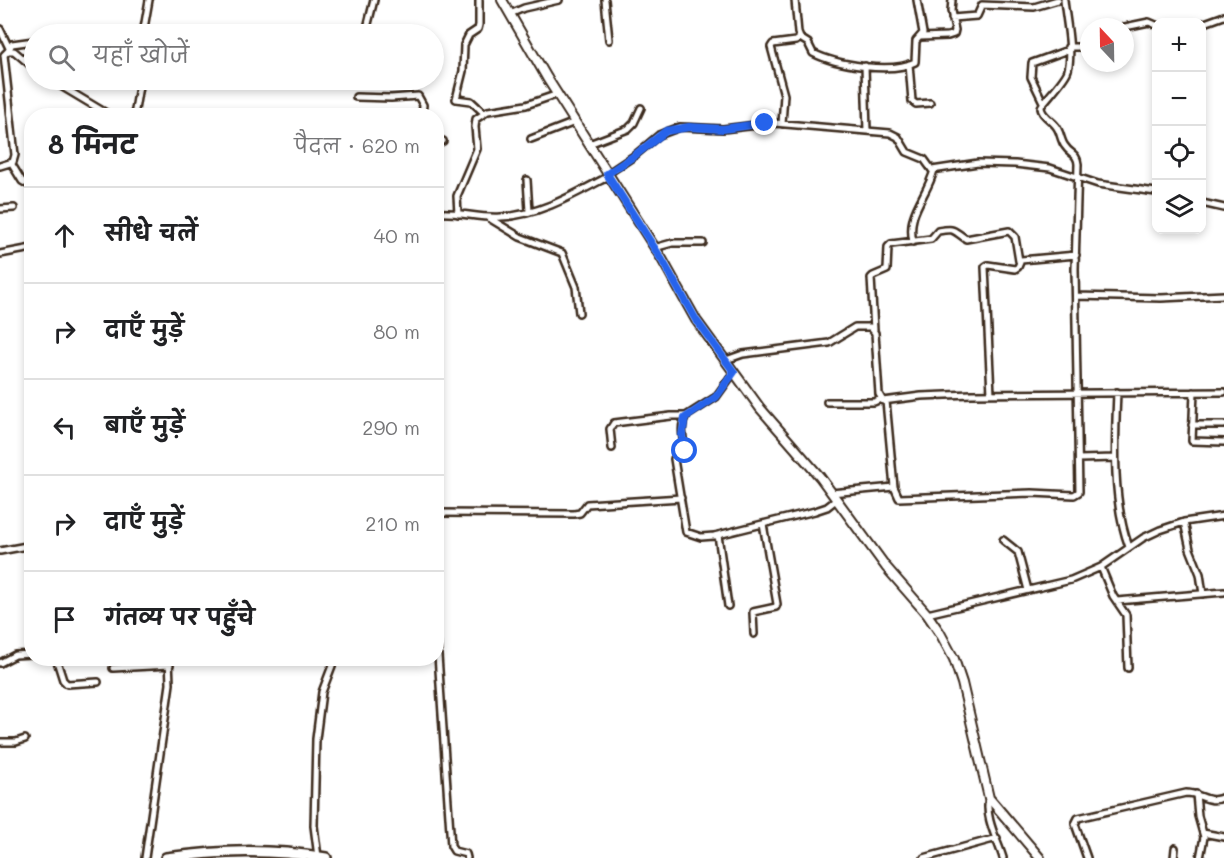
<!DOCTYPE html>
<html lang="hi">
<meta charset="utf-8">
<style>
body{margin:0;font-family:Mali,"Playpen Sans Deva",sans-serif;background:#f6f6f6;color:#202124}
.controls{position:absolute;right:18px;top:18px;display:grid;overflow:hidden;border-radius:12px;box-shadow:0 3px 9px #0003}
.controls button{width:54px;height:54px;display:grid;place-items:center;padding:0;border:0;border-bottom:2px solid #e0e0e0;background:#fff;color:#202124;font:30px sans-serif}
.compass{position:absolute;left:1080px;top:18px;width:54px;height:54px;border-radius:50%;background:#fff;box-shadow:0 3px 9px #0003;rotate:338deg}
.stop{position:absolute;width:18px;height:18px;margin:-14px;border:4px solid #2563eb;border-radius:50%;background:#fff}
.stop.end{background:#2563eb;border-color:#fff;box-shadow:0 2px 6px #0008}
.list{margin:0;padding:0;list-style:none}
h2{display:flex;justify-content:space-between;align-items:center;height:78px;margin:0;padding:0 24px;font-size:26px}
h2 small{font-size:20px;font-weight:400;color:#757577}
.list li{display:grid;grid-template-columns:39px 1fr auto;gap:18px;align-items:center;box-sizing:border-box;height:96px;padding:0 24px;border-top:2px solid #e0e0e0}
.list b{display:block;font-size:22px;white-space:nowrap}
.list em{font-size:20px;font-style:normal;color:#757577}
.icon{flex:none;width:33px;height:33px;fill:none;stroke:currentColor;stroke-width:2;stroke-linecap:round;stroke-linejoin:round}
.map{position:relative;flex:none;width:1224px;height:858px;overflow:hidden}
.search{position:absolute;background:#fff;box-shadow:0 3px 9px #0003;left:24px;top:24px;width:420px;height:66px;display:flex;align-items:center;gap:15px;box-sizing:border-box;padding:0 21px;border-radius:33px;color:#757577;font-size:22px}
.panel{position:absolute;background:#fff;box-shadow:0 3px 9px #0003;left:24px;top:108px;width:420px;height:558px;border-radius:24px}
.map>svg:first-child{display:block}
.lines{fill:none;stroke-linecap:round;stroke-linejoin:round}
.street-casing{stroke:#3b2a1e;stroke-width:10}
.secondary-casing{stroke:#3b2a1e;stroke-width:12}
.highway-casing{stroke:#3b2a1e;stroke-width:14}
.street{stroke:#fff;stroke-width:5}
.secondary{stroke:#fff;stroke-width:8}
.highway{stroke:#fff;stroke-width:9}
.route{stroke:#2563eb;stroke-width:8}
</style>
<div class="map">
<svg width="1224" height="858" viewBox="0 0 1224 858">
<rect width="100%" height="100%" fill="#fff"/>
<filter id="ink" filterUnits="userSpaceOnUse"><feTurbulence type="fractalNoise" baseFrequency=".0167" numOctaves="2"/><feDisplacementMap in="SourceGraphic" scale="12" xChannelSelector="R" yChannelSelector="G"/><feConvolveMatrix kernelMatrix="1 2 1 2 8 2 1 2 1" color-interpolation-filters="sRGB"/></filter>
<g filter="url(#ink)">
<g class="lines">
<defs>
<path id="street" d="M479 0V25L478 29 469 35 464 45 463 71 456 99 471 101 484 113
M605 0 609 40
M795 0 798 33 800 38 808 43 813 53C836 65 892 74 915 62L916 41 923 33 917 0
M510 14 524 8 559 0
M952 18 977 16 982 5 1034 7 1058 0
M1202 24 1224 16
M1125 27 1149 22 1156 25
M0 29 9 48
M366 32 374 0
M143 34 149 0
M920 37 948 36 954 34 955 30 951 11 952 0
M1068 47H1089
M8 51 12 44 34 41
M909 64 912 101 916 104 930 103
M865 66 867 131
M51 80 111 116
M356 97 391 98 418 96 423 105 422 116
M1043 102 1031 77 1032 63 1068 50
M134 116 140 80
M782 124 784 95 771 47 773 44 796 41 800 38
M531 139 575 122
M589 144 628 129 634 123 641 108
M436 145 443 141
M11 163 22 181 32 187
M0 166 13 162 15 155 4 55 8 51H14L34 68
M607 174 634 156 659 135 680 127 723 129 774 123 890 133 898 137 907 152 924 159 932 170 978 163 1015 164 1050 168 1098 184 1156 192
M527 180 529 211
M1202 203 1224 208
M0 209 14 208
M436 213C458 211 480 219 501 217 540 215 575 194 609 176
M458 214 457 196 477 149 475 127 476 119 488 111 526 105 558 94
M489 218 520 237 562 253 576 287 579 313
M913 242C906 212 927 197 934 170
M654 248 672 243H703
M0 254 32 248
M1076 296 1161 298 1224 295
M874 330 871 278 873 276 887 270 888 247 891 244 931 239 938 231C956 228 952 230 966 239L1009 231 1015 237 1019 261
M726 360 743 354 829 343 855 327H870L875 333 879 394 883 401 921 396 972 394 1224 392
M734 372 716 397 686 416C679 427 684 440 685 453L674 459 686 532 701 537 714 536 815 511 827 507 836 500
M1117 392C1115 441 1112 501 1129 547
M1194 392 1192 441 1224 442
M991 394 985 267 988 265 1015 269 1018 267 1021 260 1076 255
M886 401 894 487 899 498 1032 493 1074 495 1079 492 1075 269 1078 164C1077 153 1070 154 1065 146 1060 140 1061 131 1055 125 1050 119 1041 115 1041 107 1041 104 1066 79 1068 70 1073 51 1066 20 1064 0
M827 402H874L881 399
M1192 425H1224
M612 448 610 429 614 423 671 416H686
M1079 459 1115 458
M831 493 894 487
M436 513 574 514 580 513 587 504 681 498
M1184 522 1190 549 1200 574 1203 594
M718 535 728 606
M1003 540 1018 552 1028 590
M0 551 32 545
M1101 567 1113 596 1126 615 1128 668
M1117 601 1224 592
M927 614 1071 580 1101 567 1143 538 1160 530 1184 522 1224 516
M436 626 451 846 454 851 466 854 467 858
M754 634 753 612 776 607 777 604 763 524
M56 658 63 680 67 684 98 682
M0 663 15 655 32 654
M113 668 170 665
M0 742H16L25 739
M1196 794 1198 816 1204 837 1200 858
M989 798C984 817 998 841 1003 858
M1203 833 1224 837
M318 857 314 826 316 739 322 692 335 658
M145 858 170 684 169 658
M924 858 997 838
M1087 858 1075 824 1078 818 1186 793C1201 793 1209 805 1224 797
M1174 858 1175 848"/>
<path id="secondary" d="M502 0 547 78 662 259 696 320 760 408 820 477 886 567 927 614 940 633 954 659 962 683 989 798 1040 858"/>
<path id="highway" d="M166 858C222 850 270 849 326 858"/>
</defs>
<use href="#street" class="street-casing"/>
<use href="#secondary" class="secondary-casing"/>
<use href="#highway" class="highway-casing"/>
<use href="#street" class="street"/>
<use href="#secondary" class="secondary"/>
<use href="#highway" class="highway"/>
</g>
</g>
<g class="lines" filter="url(#ink)">
<path class="route" d="M685 451 682 435 685 418 716 397 734 372 696 320 662 260 607 174 634 156 666 131 689 127 723 129 765 123"/>
</g>
</svg>
<div class="controls">
<button>+</button>
<button>−</button>
<button><svg class="icon" aria-label="locate" viewBox="0 0 24 24"><circle cx="12" cy="12" r="6"/><path d="M12 2v4M12 18v4M2 12h4M18 12h4"/></svg></button>
<button><svg class="icon" aria-label="layers" viewBox="0 0 24 24"><path d="M12 4l9 5-9 5-9-5zM3 14l9 5 9-5"/></svg></button>
</div>
<svg class="compass" viewBox="-18 -18 36 36"><path d="M0-13l5 13h-10z" fill="#e53935"/><path d="M0 13l5-13h-10z" fill="#757577"/></svg>
<div class="stop" style="left:685px;top:451px"></div>
<div class="stop end" style="left:765px;top:123px"></div>
<div class="search"><svg class="icon" aria-label="search" viewBox="0 0 24 24"><circle cx="10" cy="10" r="6"/><path d="M15 15l6 6"/></svg>यहाँ खोजें</div>
<section class="panel">
<h2>8 मिनट<small>पैदल · 620 m</small></h2>
<ul class="list">
<li><svg class="icon" aria-label="ahead" viewBox="0 0 24 24"><path d="M12 20V5M6 11l6-6 6 6"/></svg><div><b>सीधे चलें</b></div><em>40 m</em></li>
<li><svg class="icon" aria-label="right" viewBox="0 0 24 24"><path d="M7 20v-9h11M14 6l5 5-5 5"/></svg><div><b>दाएँ मुड़ें</b></div><em>80 m</em></li>
<li><svg class="icon" aria-label="left" viewBox="0 0 24 24"><path d="M17 20v-9H6M10 6l-5 5 5 5"/></svg><div><b>बाएँ मुड़ें</b></div><em>290 m</em></li>
<li><svg class="icon" aria-label="right" viewBox="0 0 24 24"><path d="M7 20v-9h11M14 6l5 5-5 5"/></svg><div><b>दाएँ मुड़ें</b></div><em>210 m</em></li>
<li><svg class="icon" aria-label="arrive" viewBox="0 0 24 24"><path d="M6 21V4h12l-3 4 3 4H6"/></svg><div><b>गंतव्य पर पहुँचे</b></div></li>
</ul>
</section>
</div>
